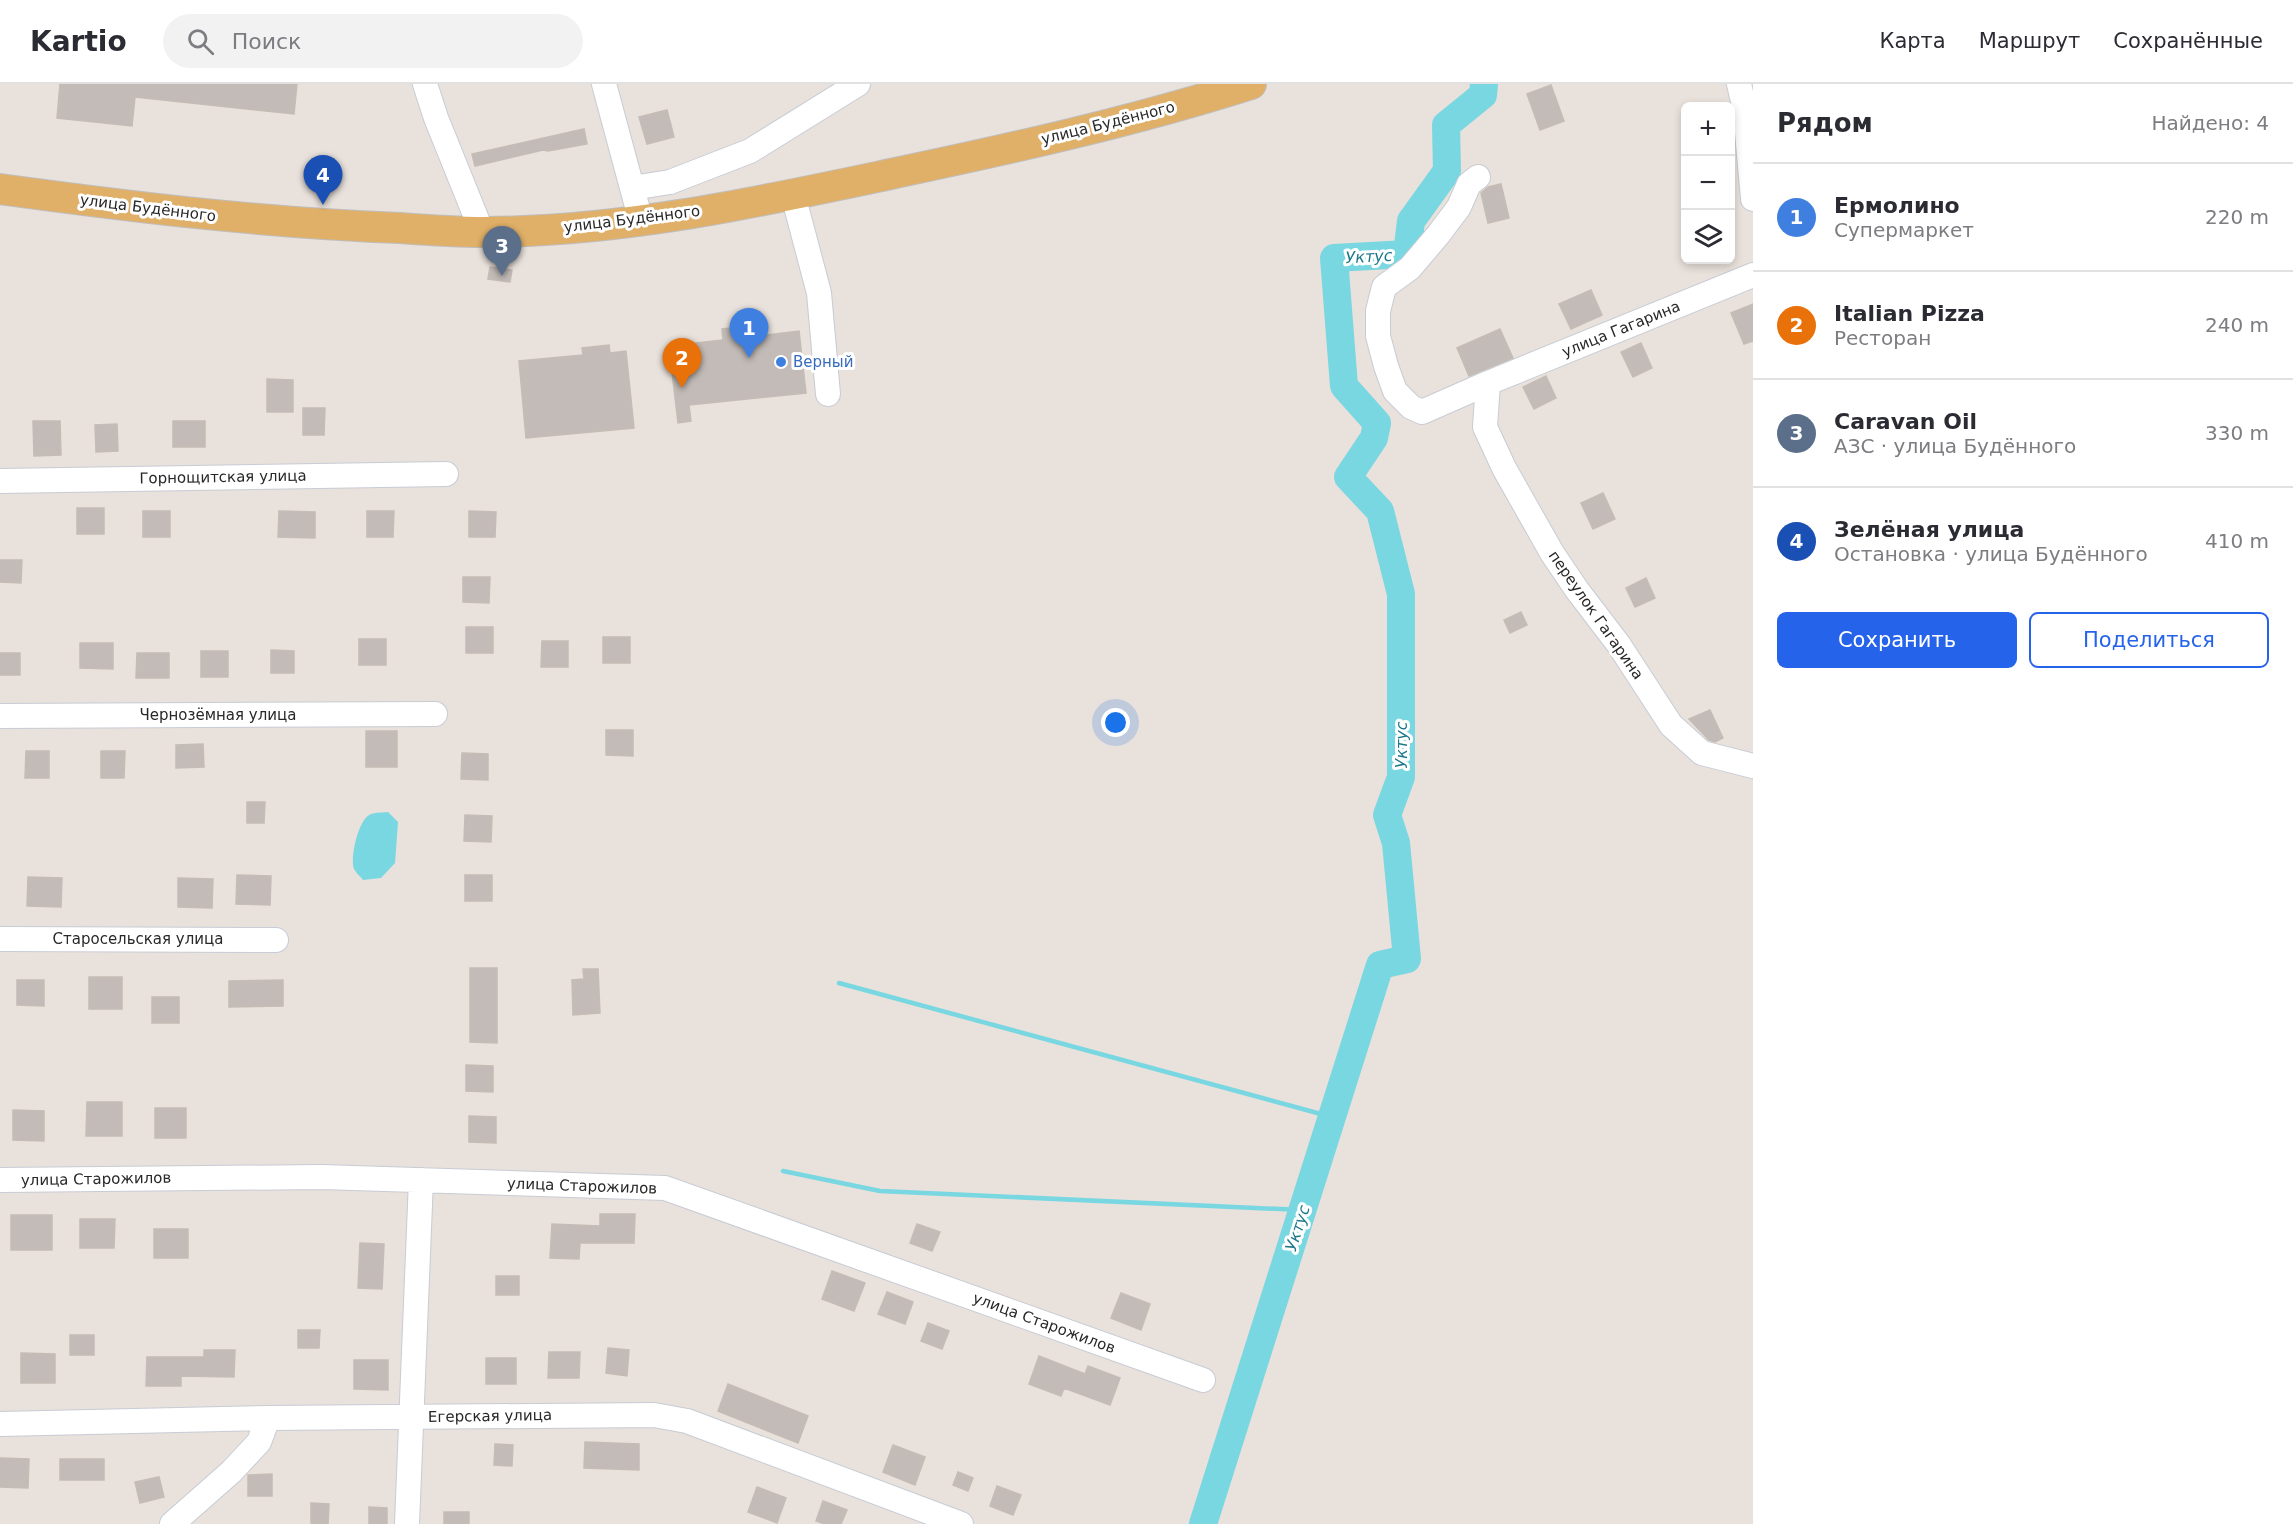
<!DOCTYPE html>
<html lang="ru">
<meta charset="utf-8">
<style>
body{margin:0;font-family:"DejaVu Sans",sans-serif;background:#f2f2f3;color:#2b2b33}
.controls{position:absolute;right:18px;top:18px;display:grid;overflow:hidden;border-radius:9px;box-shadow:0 3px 9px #0003}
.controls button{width:54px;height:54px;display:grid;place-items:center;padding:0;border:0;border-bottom:2px solid #e1e1e2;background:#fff;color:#2b2b33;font:30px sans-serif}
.you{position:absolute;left:1116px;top:639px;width:21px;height:21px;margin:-15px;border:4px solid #fff;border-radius:50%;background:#1a73e8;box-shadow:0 0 0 9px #1a73e833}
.badge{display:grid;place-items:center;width:39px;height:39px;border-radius:50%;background:#2563eb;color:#fff;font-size:20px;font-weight:700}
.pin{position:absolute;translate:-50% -50px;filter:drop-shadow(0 2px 3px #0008)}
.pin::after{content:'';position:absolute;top:32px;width:21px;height:18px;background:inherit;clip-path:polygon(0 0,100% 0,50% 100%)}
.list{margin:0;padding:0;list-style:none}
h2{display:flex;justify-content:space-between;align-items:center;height:78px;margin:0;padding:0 24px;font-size:26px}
h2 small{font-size:20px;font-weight:400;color:#7c7c81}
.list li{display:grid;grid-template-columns:39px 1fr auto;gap:18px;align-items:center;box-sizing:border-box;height:108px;padding:0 24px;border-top:2px solid #e1e1e2}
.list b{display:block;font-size:22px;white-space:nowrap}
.list p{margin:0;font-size:20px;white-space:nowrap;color:#7c7c81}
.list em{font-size:20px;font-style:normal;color:#7c7c81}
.actions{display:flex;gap:12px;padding:18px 24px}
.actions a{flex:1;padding:14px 0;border:2px solid #2563eb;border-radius:9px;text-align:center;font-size:21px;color:#2563eb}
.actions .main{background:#2563eb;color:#fff}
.icon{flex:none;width:33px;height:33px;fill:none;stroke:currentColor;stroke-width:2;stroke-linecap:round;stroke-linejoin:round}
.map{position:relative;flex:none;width:1753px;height:1440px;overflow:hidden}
header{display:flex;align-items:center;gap:36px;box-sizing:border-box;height:84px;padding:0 30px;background:#fff;border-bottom:2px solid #e1e1e2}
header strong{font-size:28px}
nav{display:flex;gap:33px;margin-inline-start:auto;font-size:21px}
.search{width:420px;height:54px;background:#f2f2f3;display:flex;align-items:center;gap:15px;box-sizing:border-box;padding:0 21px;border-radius:33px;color:#7c7c81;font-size:22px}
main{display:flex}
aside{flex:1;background:#fff}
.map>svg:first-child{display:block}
.water{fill:#78d7e1}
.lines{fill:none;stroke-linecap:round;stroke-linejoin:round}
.stream{stroke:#78d7e1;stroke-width:4.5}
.river{stroke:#78d7e1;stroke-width:28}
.building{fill:#c2bbb8;stroke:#c4bcb5;stroke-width:1.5}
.minor-casing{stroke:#c7ccd5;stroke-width:26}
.major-casing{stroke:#bebebe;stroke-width:32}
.minor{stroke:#fff;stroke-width:24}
.major{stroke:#e1b068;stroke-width:30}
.shop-dot{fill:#3f7fe0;stroke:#fff;stroke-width:2}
.labels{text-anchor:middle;stroke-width:6;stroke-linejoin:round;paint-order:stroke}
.street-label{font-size:15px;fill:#282828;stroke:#fff}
.shop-label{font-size:15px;fill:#366cbe;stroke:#fff;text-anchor:start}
.water-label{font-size:16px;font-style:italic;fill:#1b778a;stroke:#fff}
</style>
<header>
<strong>Kartio</strong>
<div class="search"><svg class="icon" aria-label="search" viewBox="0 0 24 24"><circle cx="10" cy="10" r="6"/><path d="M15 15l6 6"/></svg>Поиск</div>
<nav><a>Карта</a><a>Маршрут</a><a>Сохранённые</a></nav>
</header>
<main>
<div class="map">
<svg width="1753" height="1440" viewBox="0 0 1753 1440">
<rect width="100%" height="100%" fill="#e9e1db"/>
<path class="water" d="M388 728 398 738 395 779 381 794 363 796C361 793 356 789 354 785 350 773 358 738 369 731 374 728 381 729 388 728Z"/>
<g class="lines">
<path class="stream" d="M839 899 1332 1033
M783 1087 880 1107 1302 1126"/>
<path class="river" d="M1203 1440 1380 881 1407 875 1396 759 1387 731 1401 693V510L1380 427 1348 393 1374 354 1377 339 1344 302 1334 174 1407 170 1411 137 1447 87 1446 41 1483 11 1484 0"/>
</g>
<path class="building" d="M60 0H297L294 30 135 13 132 42 57 34Z
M1551 1 1564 37 1540 46 1527 10Z
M667 26 674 53 647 60 639 33Z
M584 45 587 60 548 67 543 66 475 82 472 70Z
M1501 100 1509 134 1488 139 1481 109 1488 103Z
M490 183 512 186 510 198 488 195Z
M1591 206 1602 231 1571 245 1559 220Z
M1753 220V257L1744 260 1731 229Z
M741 243 742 254 799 247 806 309 689 321 691 337 678 339 669 262 723 256 722 245Z
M1500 245 1513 274 1469 292 1457 264Z
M1641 259 1652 284 1633 293 1621 268Z
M609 261 610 269 626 267 634 344 526 354 519 277 583 271 582 264Z
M1546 292 1556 314 1534 325 1523 303Z
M267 295 293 296V328H267Z
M303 324H325L324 351H303Z
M33 337H60L61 371 34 372Z
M173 337H205V363H173Z
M117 340 118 367 96 368 95 341Z
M1603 409 1615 435 1593 445 1581 419Z
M77 424H104V450H77Z
M143 427H170V453H143Z
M279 427 315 428V454L278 453Z
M367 427H394L393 453H367Z
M469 427 496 428 495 453H469Z
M0 476H22L21 499 0 498Z
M463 493H490L489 519 463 518Z
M1646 494 1655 514 1635 523 1626 504Z
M1521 528 1527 541 1510 549 1504 536Z
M466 543H493V569H466Z
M603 553H630V579H603Z
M359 555H386V581H359Z
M542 557H568V583H541Z
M80 559H113V585L80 584Z
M271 566 294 567V589H271Z
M201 567H228V593H201Z
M0 569H20V591H0Z
M137 569H169V594H136Z
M1710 626 1723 654 1715 658 1709 656 1689 635Z
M606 646H633V672L606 671Z
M366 647H397V683H366Z
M203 660 204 683 176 684V661Z
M26 667H49V694H25Z
M101 667H125L124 694H101Z
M462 669 488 670V696L461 695Z
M247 718H265L264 739H247Z
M465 731 492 732 491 758 464 757Z
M237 791 271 792 270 821 236 820Z
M465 791H492V817H465Z
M28 793 62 794 61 823 27 822Z
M178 794 213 795 212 824 178 823Z
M470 884H497V959L470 958Z
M583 885H598L600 929 573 931 572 896 584 895Z
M89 893H122V925H89Z
M17 896H44V922L17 921Z
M283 896V922L229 923V897Z
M152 913H179V939H152Z
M466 981 493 982V1008L466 1007Z
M87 1018H122V1052H86Z
M155 1024H186V1054H155Z
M13 1026 44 1027V1057L13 1056Z
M469 1032 496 1033V1059L469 1058Z
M600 1130H635L634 1159H580L579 1175 550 1174 552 1140 600 1142Z
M11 1131H52V1166H11Z
M80 1135H115L114 1164H80Z
M917 1140 940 1148 932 1167 910 1159Z
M154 1145H188V1174H154Z
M360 1159 384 1160 382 1205 358 1204Z
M832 1187 865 1199 854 1227 822 1215Z
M496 1192H519V1211H496Z
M887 1208 913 1218 905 1240 878 1230Z
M1121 1209 1150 1220 1141 1246 1111 1234Z
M928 1239 949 1247 942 1265 921 1257Z
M298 1246H320L319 1264H298Z
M70 1251H94V1271H70Z
M608 1264 629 1266 627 1292 606 1289Z
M204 1266H235L234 1293 181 1292V1302H146L147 1273H204Z
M549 1268H580L579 1294H548Z
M21 1269 55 1270V1299H21Z
M1039 1272 1085 1290 1088 1282 1120 1294 1110 1321 1064 1304 1061 1312 1029 1300Z
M486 1274H516V1300H486Z
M354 1276H388V1306L354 1305Z
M728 1300 808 1332 798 1359 718 1327Z
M585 1358 639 1360V1386L584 1384Z
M495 1360 513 1361 512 1382 494 1381Z
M893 1361 925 1373 915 1401 883 1388Z
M0 1374 29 1375 28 1404 0 1403Z
M60 1375H104V1396H60Z
M958 1388 973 1394 968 1407 953 1401Z
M272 1390V1412H248V1391Z
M159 1393 164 1413 140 1419 135 1398Z
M997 1402 1021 1411 1013 1431 990 1422Z
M757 1403 786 1414 777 1439 748 1428Z
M823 1417 847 1426 841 1440H825L816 1437Z
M311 1419 329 1420 328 1440 311 1439Z
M369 1423 387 1424V1440H369Z
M444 1428H469V1440H444Z"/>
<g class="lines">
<defs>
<path id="minor" d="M425 0 436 34 482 148
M604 0 641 137
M1739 0 1745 26 1753 115
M1478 93 1469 100 1459 123 1438 151 1410 184 1384 203 1378 227V252L1386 282 1395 307 1411 323 1422 328 1488 299 1753 191
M632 104 670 98 750 67 858 0
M793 111 819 209 828 310
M1488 299 1485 343 1504 384 1552 469 1577 506 1619 561 1671 641 1702 669 1753 682
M0 397 446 390
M0 632 435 630
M0 855 276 856
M0 1096 322 1093 665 1104 1203 1296
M0 1340 268 1334 654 1331 687 1337 961 1440
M172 1440 231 1388 259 1358 268 1334
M407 1440 421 1096"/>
<path id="major" d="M0 105C133 123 265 139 400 144 427 146 455 148 483 148 619 148 754 119 886 91 1009 65 1132 38 1251 0"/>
</defs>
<use href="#minor" class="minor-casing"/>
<use href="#major" class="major-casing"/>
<use href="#minor" class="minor"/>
<use href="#major" class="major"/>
</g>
<circle class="shop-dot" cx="781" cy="278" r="6"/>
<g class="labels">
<g class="street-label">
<text transform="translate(1108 39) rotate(-14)" y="5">улица Будённого</text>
<text transform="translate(148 124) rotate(7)" y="5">улица Будённого</text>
<text transform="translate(632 135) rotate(-7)" y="5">улица Будённого</text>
<text transform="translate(1621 245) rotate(-22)" y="5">улица Гагарина</text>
<text transform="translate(223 393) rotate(-1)" y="5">Горнощитская улица</text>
<text transform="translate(1596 531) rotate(55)" y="5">переулок Гагарина</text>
<text x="218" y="636">Чернозёмная улица</text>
<text x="138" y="860">Старосельская улица</text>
<text transform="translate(96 1095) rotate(-1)" y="5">улица Старожилов</text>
<text transform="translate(582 1102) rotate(2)" y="5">улица Старожилов</text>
<text transform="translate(1044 1239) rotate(20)" y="5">улица Старожилов</text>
<text transform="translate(490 1332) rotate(-1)" y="5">Егерская улица</text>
</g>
<g class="shop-label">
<text x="793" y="283">Верный</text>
</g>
<g class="water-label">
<text transform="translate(1369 172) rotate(-3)" y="6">Уктус</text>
<text transform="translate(1401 661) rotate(-90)" y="6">Уктус</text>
<text transform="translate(1297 1144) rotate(-72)" y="6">Уктус</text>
</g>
</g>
</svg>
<div class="controls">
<button>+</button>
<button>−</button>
<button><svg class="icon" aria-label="layers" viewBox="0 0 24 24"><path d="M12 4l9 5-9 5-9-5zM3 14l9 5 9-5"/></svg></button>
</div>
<div class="you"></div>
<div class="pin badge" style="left:749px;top:274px;background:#3f7fe0">1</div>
<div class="pin badge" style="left:682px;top:304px;background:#e8710a">2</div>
<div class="pin badge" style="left:502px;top:192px;background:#5c6f8a">3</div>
<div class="pin badge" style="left:323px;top:121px;background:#1a4fb4">4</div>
</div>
<aside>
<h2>Рядом<small>Найдено: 4</small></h2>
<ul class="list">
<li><span class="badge" style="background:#3f7fe0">1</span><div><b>Ермолино</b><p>Супермаркет</p></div><em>220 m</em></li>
<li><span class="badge" style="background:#e8710a">2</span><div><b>Italian Pizza</b><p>Ресторан</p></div><em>240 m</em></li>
<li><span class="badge" style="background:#5c6f8a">3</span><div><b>Caravan Oil</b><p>АЗС · улица Будённого</p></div><em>330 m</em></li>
<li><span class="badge" style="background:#1a4fb4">4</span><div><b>Зелёная улица</b><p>Остановка · улица Будённого</p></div><em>410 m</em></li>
</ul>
<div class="actions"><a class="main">Сохранить</a><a>Поделиться</a></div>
</aside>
</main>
